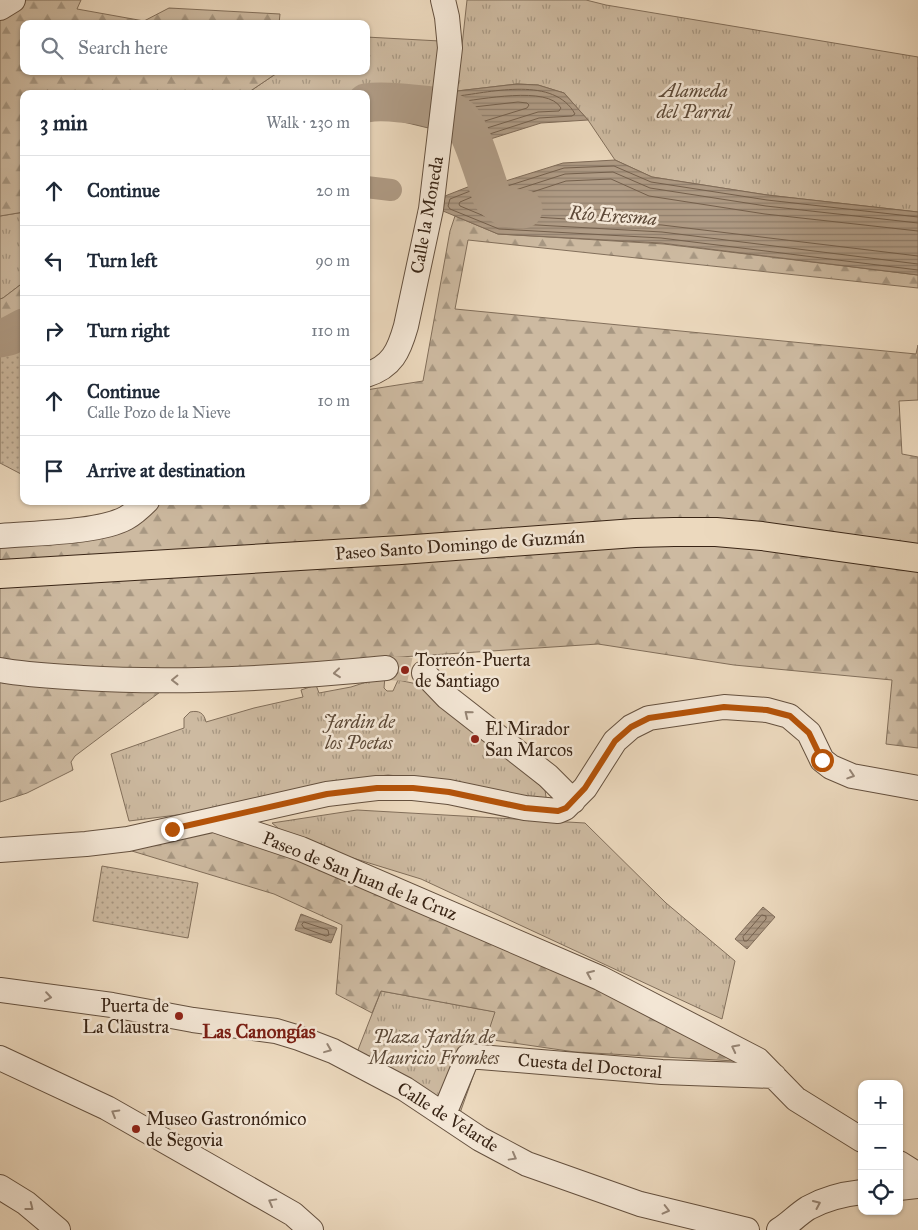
<!DOCTYPE html>
<meta charset="utf-8">
<style>
body{margin:0;font-family:"IM FELL Great Primer",serif;background:#f2f2f3;color:#1f2937}
.controls{position:absolute;right:15px;bottom:15px;display:grid;overflow:hidden;border-radius:10px;box-shadow:0 1px 4px #0004}
.controls button{width:45px;height:45px;display:grid;place-items:center;padding:0;border:0;border-bottom:1px solid #e0e1e3;background:#fff;color:#1f2937;font:25px sans-serif}
.stop{position:absolute;width:15px;height:15px;margin:-11px;border:4px solid #b45309;border-radius:50%;background:#fff}
.stop.end{background:#b45309;border-color:#fff;box-shadow:0 1px 5px #0008}
.list{margin:0;padding:0;list-style:none}
h2{display:flex;justify-content:space-between;align-items:center;height:65px;margin:0;padding:0 20px;font-size:21px}
h2 small{font-size:16px;font-weight:400;color:#747a83}
.list li{display:grid;grid-template-columns:32px 1fr auto;gap:15px;align-items:center;box-sizing:border-box;height:70px;padding:0 20px;border-top:1px solid #e0e1e3}
.list b{display:block;font-size:19px;white-space:nowrap}
.list p{margin:0;font-size:16px;white-space:nowrap;color:#747a83}
.list em{font-size:16px;font-style:normal;color:#747a83}
.icon{flex:none;width:28px;height:28px;fill:none;stroke:currentColor;stroke-width:2;stroke-linecap:round;stroke-linejoin:round}
.map{position:relative;flex:none;width:918px;height:1230px;overflow:hidden}
.search{position:absolute;background:#fff;box-shadow:0 1px 4px #0004;left:20px;top:20px;width:350px;height:55px;display:flex;align-items:center;gap:12px;box-sizing:border-box;padding:0 18px;border-radius:10px;color:#747a83;font-size:19px}
.panel{position:absolute;background:#fff;box-shadow:0 1px 4px #0004;left:20px;top:90px;width:350px;height:415px;border-radius:10px}
.map>svg:first-child{display:block}
.grass{fill:url(#grass-tufts);stroke:#826f5b}
.forest{fill:url(#forest-firs);stroke:#826f5b}
.garden{fill:url(#garden-dots);stroke:#826f5b}
.water{fill:url(#water-rules);stroke:#7f6b58}
.lines{fill:none;stroke-linecap:round;stroke-linejoin:round}
.shore{stroke:#74604d;stroke-width:1}
.canal{stroke:#af9b85;stroke-width:22}
.river{stroke:#af9b85;stroke-width:39}
.minor-tunnel{stroke:#c8b59c;stroke-width:24;stroke-dasharray:24 12;stroke-linecap:butt}
.minor-casing{stroke:#65513f;stroke-width:26}
.major-casing{stroke:#382415;stroke-width:30}
.minor{stroke:#f3e6d5;stroke-width:24}
.major{stroke:#ecd9be;stroke-width:28}
.oneway{stroke:#968575}
.route{stroke:#b45309;stroke-width:6}
.poi-dot{fill:#8f2418;stroke:#f3e6d5;stroke-width:2}
.labels{text-anchor:middle;stroke-width:5;stroke-linejoin:round;paint-order:stroke}
.park-label{font-size:18px;font-style:italic;fill:#5d4a38;stroke:#f3e6d5}
.street-label{font-size:18px;fill:#382415;stroke:#f3e6d5}
.poi-label{font-size:18px;fill:#382415;stroke:#f3e6d5;text-anchor:start}
.water-label{font-size:19px;font-style:italic;fill:#5c4837;stroke:#f3e6d5}
.neighbourhood-label{font-size:19px;font-weight:bold;fill:#7a1f14;stroke:#f3e6d5}
</style>
<div class="map">
<svg width="918" height="1230" viewBox="0 0 918 1230">
<defs>
<pattern id="grass-tufts" width="24" height="20" patternUnits="userSpaceOnUse" patternTransform="scale(1.25)"><rect width="24" height="20" fill="#cdbaa1"/><path d="M3 7l-1-3M5 7V3M7 7l1-3M15 17l-1-3M17 17v-4M19 17l1-3" fill="none" stroke="#a79782"/></pattern>
<pattern id="forest-firs" width="22" height="20" patternUnits="userSpaceOnUse" patternTransform="scale(1.25)"><rect width="22" height="20" fill="#cdbaa1"/><path d="M5 1l3.5 6h-7zM16 11l3.5 6h-7z" fill="#a79782"/></pattern>
<pattern id="garden-dots" width="8" height="8" patternUnits="userSpaceOnUse" patternTransform="scale(1.25)"><rect width="8" height="8" fill="#cdbaa1"/><path d="M2 2h.1M6 6h.1" fill="none" stroke="#a79782" stroke-width="1.8" stroke-linecap="round"/></pattern>
<pattern id="water-rules" width="6" height="5" patternUnits="userSpaceOnUse" patternTransform="scale(1.25)"><rect width="6" height="5" fill="#af9b85"/><path d="M0 2.5h6" fill="none" stroke="#8f7e6c"/></pattern>
</defs>
<rect width="100%" height="100%" fill="#ecd9be"/>
<filter id="stains"><feTurbulence type="fractalNoise" baseFrequency=".004" numOctaves="4"/><feColorMatrix values="0 0 0 0 .2 0 0 0 0 .09 0 0 0 0 .02 0 0 0 .5 -.17"/></filter>
<radialGradient id="worn" r=".72"><stop offset=".6" stop-color="#630" stop-opacity="0"/><stop offset="1" stop-color="#630" stop-opacity=".3"/></radialGradient>
<path class="grass" d="M467 0H586L606 5 918 57V212L767 195 652 177 615 160 588 120 564 93 538 85 517 84 457 91Z
M366 37 440 41 433 89 379 86 351 94H246L280 71H366Z
M24 212V282L3 298 0 299V216Z
M385 676 384 688 387 691H393L398 680 422 685 545 790 546 797 543 800 436 780 388 775 326 782 201 812 129 821 111 754 184 728V718L190 712C199 710 204 713 206 722L254 708 303 697 301 690 316 685 319 693 351 687Z
M357 810 585 823 666 903 735 961 722 1019 421 879 291 839 272 823Z
M381 991 496 1012 460 1113 356 1055Z"/>
<path class="forest" d="M21 0H81L77 9 144 21 169 8 280 14 279 24H24V71H280L246 94H24V212L0 216V12Z
M455 216 498 234 664 244 918 275V288L468 240 455 309 916 354 918 345V400L899 401 902 454 918 457V748L886 744 892 680 734 665 598 644 188 671 75 756 71 762 73 770 27 793 0 802V530L136 516 153 501H366V390L423 381 450 231Z
M24 282V341H0V299L3 298Z
M211 825 616 992 735 1061 575 1052 486 1039 495 1012 381 991 372 1013 336 994 342 925 274 894 122 848Z"/>
<path class="garden" d="M0 341H24V473L21 474 0 463Z
M102 866 198 883 188 938 93 921Z"/>
<path class="water" d="M517 84 538 85 564 93 588 120 541 123 462 148 453 134 383 117 366 118V94H351L379 86 457 91Z
M615 160 652 177 767 195 918 212V275L661 243 498 234 443 211 445 196 493 177 496 184 563 163Z
M763 907 775 917 747 949 735 939Z
M301 914 337 928 331 943 295 930Z"/>
<g class="lines">
<path class="shore" d="M366 95 380 91 431 94
M366 101 381 97 431 100
M366 107 385 106 429 116
M366 113H384L428 122
M455 115 464 118 472 125 527 108 529 105 527 103 518 102 456 109
M454 123 460 125 468 134 538 112 559 111 561 108C548 85 480 100 457 102
M454 129 465 142 539 118 572 116 575 114C554 76 492 92 458 96
M918 217 767 200 651 182 614 166 564 168 498 189 488 184 450 199 448 206 450 209 499 229 661 238 918 270
M918 223 766 206 650 188 613 172 565 174 500 195H494L486 191 460 202 459 204 460 206 501 223 662 232 918 264
M918 231 765 214 649 196 611 179 566 181 502 202 494 203 485 200 479 204 480 206 503 215 662 225 918 256
M762 915 766 916V919L747 941H744L743 937Z
M304 922 328 930 329 935 326 936 304 928 302 925Z"/>
<path class="canal" d="M366 187 391 190"/>
<path class="river" d="M366 103C382 100 397 103 412 104 428 105 448 107 460 118 472 131 485 178 492 197 501 207 510 209 523 209
M0 338 9 336 24 328"/>
<path class="minor-tunnel" d="M386 668 406 669 424 673"/>
<defs>
<path id="minor" d="M0 8 13 0
M366 375C392 367 399 351 406 326L431 209 450 48 447 17 443 0
M0 536C32 533 99 533 126 518 133 514 141 507 147 501
M0 670C28 675 55 676 83 678 184 684 286 678 386 668
M424 673 447 697 548 776 573 801
M214 820 301 849 600 978 758 1060 796 1099 862 1140
M0 850 86 844 128 839 327 794 377 788H413L449 792 525 808 558 811 565 808 585 788 615 741 631 727 649 718 724 707 767 710 789 716 809 733 822 760 831 767 852 776 918 788
M0 990 112 1005 193 1020 276 1031 299 1038 333 1051 405 1089 480 1139 527 1164 640 1204 747 1230
M0 1058 107 1108 293 1214 311 1230
M444 1114 468 1056 662 1072 774 1076
M899 1163 918 1175
M0 1187 26 1203 58 1230
M899 1188 918 1186
M779 1230C789 1224 797 1215 808 1208 824 1199 844 1194 862 1192"/>
<path id="major" d="M0 574 401 550 635 533 674 532H716L762 536 918 558"/>
</defs>
<use href="#minor" class="minor-casing"/>
<use href="#major" class="major-casing"/>
<use href="#minor" class="minor"/>
<use href="#major" class="major"/>
</g>
<defs><path id="oneway-chevron" d="M-2-3.5L2.5 0L-2 3.5" fill="none" stroke-width="1.6" stroke-linecap="round" stroke-linejoin="round" transform="scale(1.25)"/></defs>
<g class="oneway">
<use href="#oneway-chevron" transform="translate(337 673) rotate(174)"/>
<use href="#oneway-chevron" transform="translate(175 680) rotate(179)"/>
<use href="#oneway-chevron" transform="translate(468 714) rotate(-141)"/>
<use href="#oneway-chevron" transform="translate(851 775) rotate(18)"/>
<use href="#oneway-chevron" transform="translate(590 974) rotate(-157)"/>
<use href="#oneway-chevron" transform="translate(48 997) rotate(8)"/>
<use href="#oneway-chevron" transform="translate(735 1048) rotate(-153)"/>
<use href="#oneway-chevron" transform="translate(328 1049) rotate(22)"/>
<use href="#oneway-chevron" transform="translate(115 1113) rotate(-150)"/>
<use href="#oneway-chevron" transform="translate(513 1157) rotate(29)"/>
<use href="#oneway-chevron" transform="translate(272 1202) rotate(-151)"/>
<use href="#oneway-chevron" transform="translate(817 1204) rotate(-24)"/>
<use href="#oneway-chevron" transform="translate(30 1207) rotate(38)"/>
<use href="#oneway-chevron" transform="translate(666 1210) rotate(14)"/>
</g>
<g class="lines">
<path class="route" d="M172 829 327 794 377 788H413L449 792 525 808 558 811 566 808 585 788 615 741 631 727 649 718 724 707 767 710 790 716 809 733 822 760"/>
</g>
<g class="poi-dot">
<circle cx="405" cy="670" r="5"/>
<circle cx="475" cy="739" r="5"/>
<circle cx="179" cy="1016" r="5"/>
<circle cx="136" cy="1129" r="5"/>
</g>
<g class="labels">
<g class="park-label">
<text x="694" y="97">Alameda<tspan x="694" dy="21">del Parral</tspan></text>
<text x="359" y="728">Jardin de<tspan x="359" dy="21">los Poetas</tspan></text>
<text x="434" y="1043">Plaza Jardín de<tspan x="434" dy="21">Mauricio Fromkes</tspan></text>
</g>
<g class="street-label">
<text transform="translate(427 215) rotate(-80)" y="6">Calle la Moneda</text>
<text transform="translate(460 545) rotate(-4)" y="6">Paseo Santo Domingo de Guzmán</text>
<text transform="translate(360 876) rotate(22)" y="6">Paseo de San Juan de la Cruz</text>
<text transform="translate(590 1066) rotate(5)" y="6">Cuesta del Doctoral</text>
<text transform="translate(448 1117) rotate(32)" y="6">Calle de Velarde</text>
</g>
<g class="poi-label">
<text x="415" y="666">Torreón-Puerta<tspan x="415" dy="21">de Santiago</tspan></text>
<text x="485" y="735">El Mirador<tspan x="485" dy="21">San Marcos</tspan></text>
<text x="169" y="1012" text-anchor="end">Puerta de<tspan x="169" dy="21">La Claustra</tspan></text>
<text x="146" y="1125">Museo Gastronómico<tspan x="146" dy="21">de Segovia</tspan></text>
</g>
<g class="water-label">
<text transform="translate(613 215) rotate(4)" y="7">Río Eresma</text>
</g>
<g class="neighbourhood-label">
<text x="259" y="1038">Las Canongías</text>
</g>
</g>
<rect width="100%" height="100%" filter="url(#stains)"/>
<rect width="100%" height="100%" fill="url(#worn)"/>
</svg>
<div class="controls">
<button>+</button>
<button>−</button>
<button><svg class="icon" aria-label="locate" viewBox="0 0 24 24"><circle cx="12" cy="12" r="6"/><path d="M12 2v4M12 18v4M2 12h4M18 12h4"/></svg></button>
</div>
<div class="stop" style="left:822px;top:760px"></div>
<div class="stop end" style="left:172px;top:829px"></div>
<div class="search"><svg class="icon" aria-label="search" viewBox="0 0 24 24"><circle cx="10" cy="10" r="6"/><path d="M15 15l6 6"/></svg>Search here</div>
<section class="panel">
<h2>3 min<small>Walk · 230 m</small></h2>
<ul class="list">
<li><svg class="icon" aria-label="ahead" viewBox="0 0 24 24"><path d="M12 20V5M6 11l6-6 6 6"/></svg><div><b>Continue</b></div><em>20 m</em></li>
<li><svg class="icon" aria-label="left" viewBox="0 0 24 24"><path d="M17 20v-9H6M10 6l-5 5 5 5"/></svg><div><b>Turn left</b></div><em>90 m</em></li>
<li><svg class="icon" aria-label="right" viewBox="0 0 24 24"><path d="M7 20v-9h11M14 6l5 5-5 5"/></svg><div><b>Turn right</b></div><em>110 m</em></li>
<li><svg class="icon" aria-label="ahead" viewBox="0 0 24 24"><path d="M12 20V5M6 11l6-6 6 6"/></svg><div><b>Continue</b><p>Calle Pozo de la Nieve</p></div><em>10 m</em></li>
<li><svg class="icon" aria-label="arrive" viewBox="0 0 24 24"><path d="M6 21V4h12l-3 4 3 4H6"/></svg><div><b>Arrive at destination</b></div></li>
</ul>
</section>
</div>
